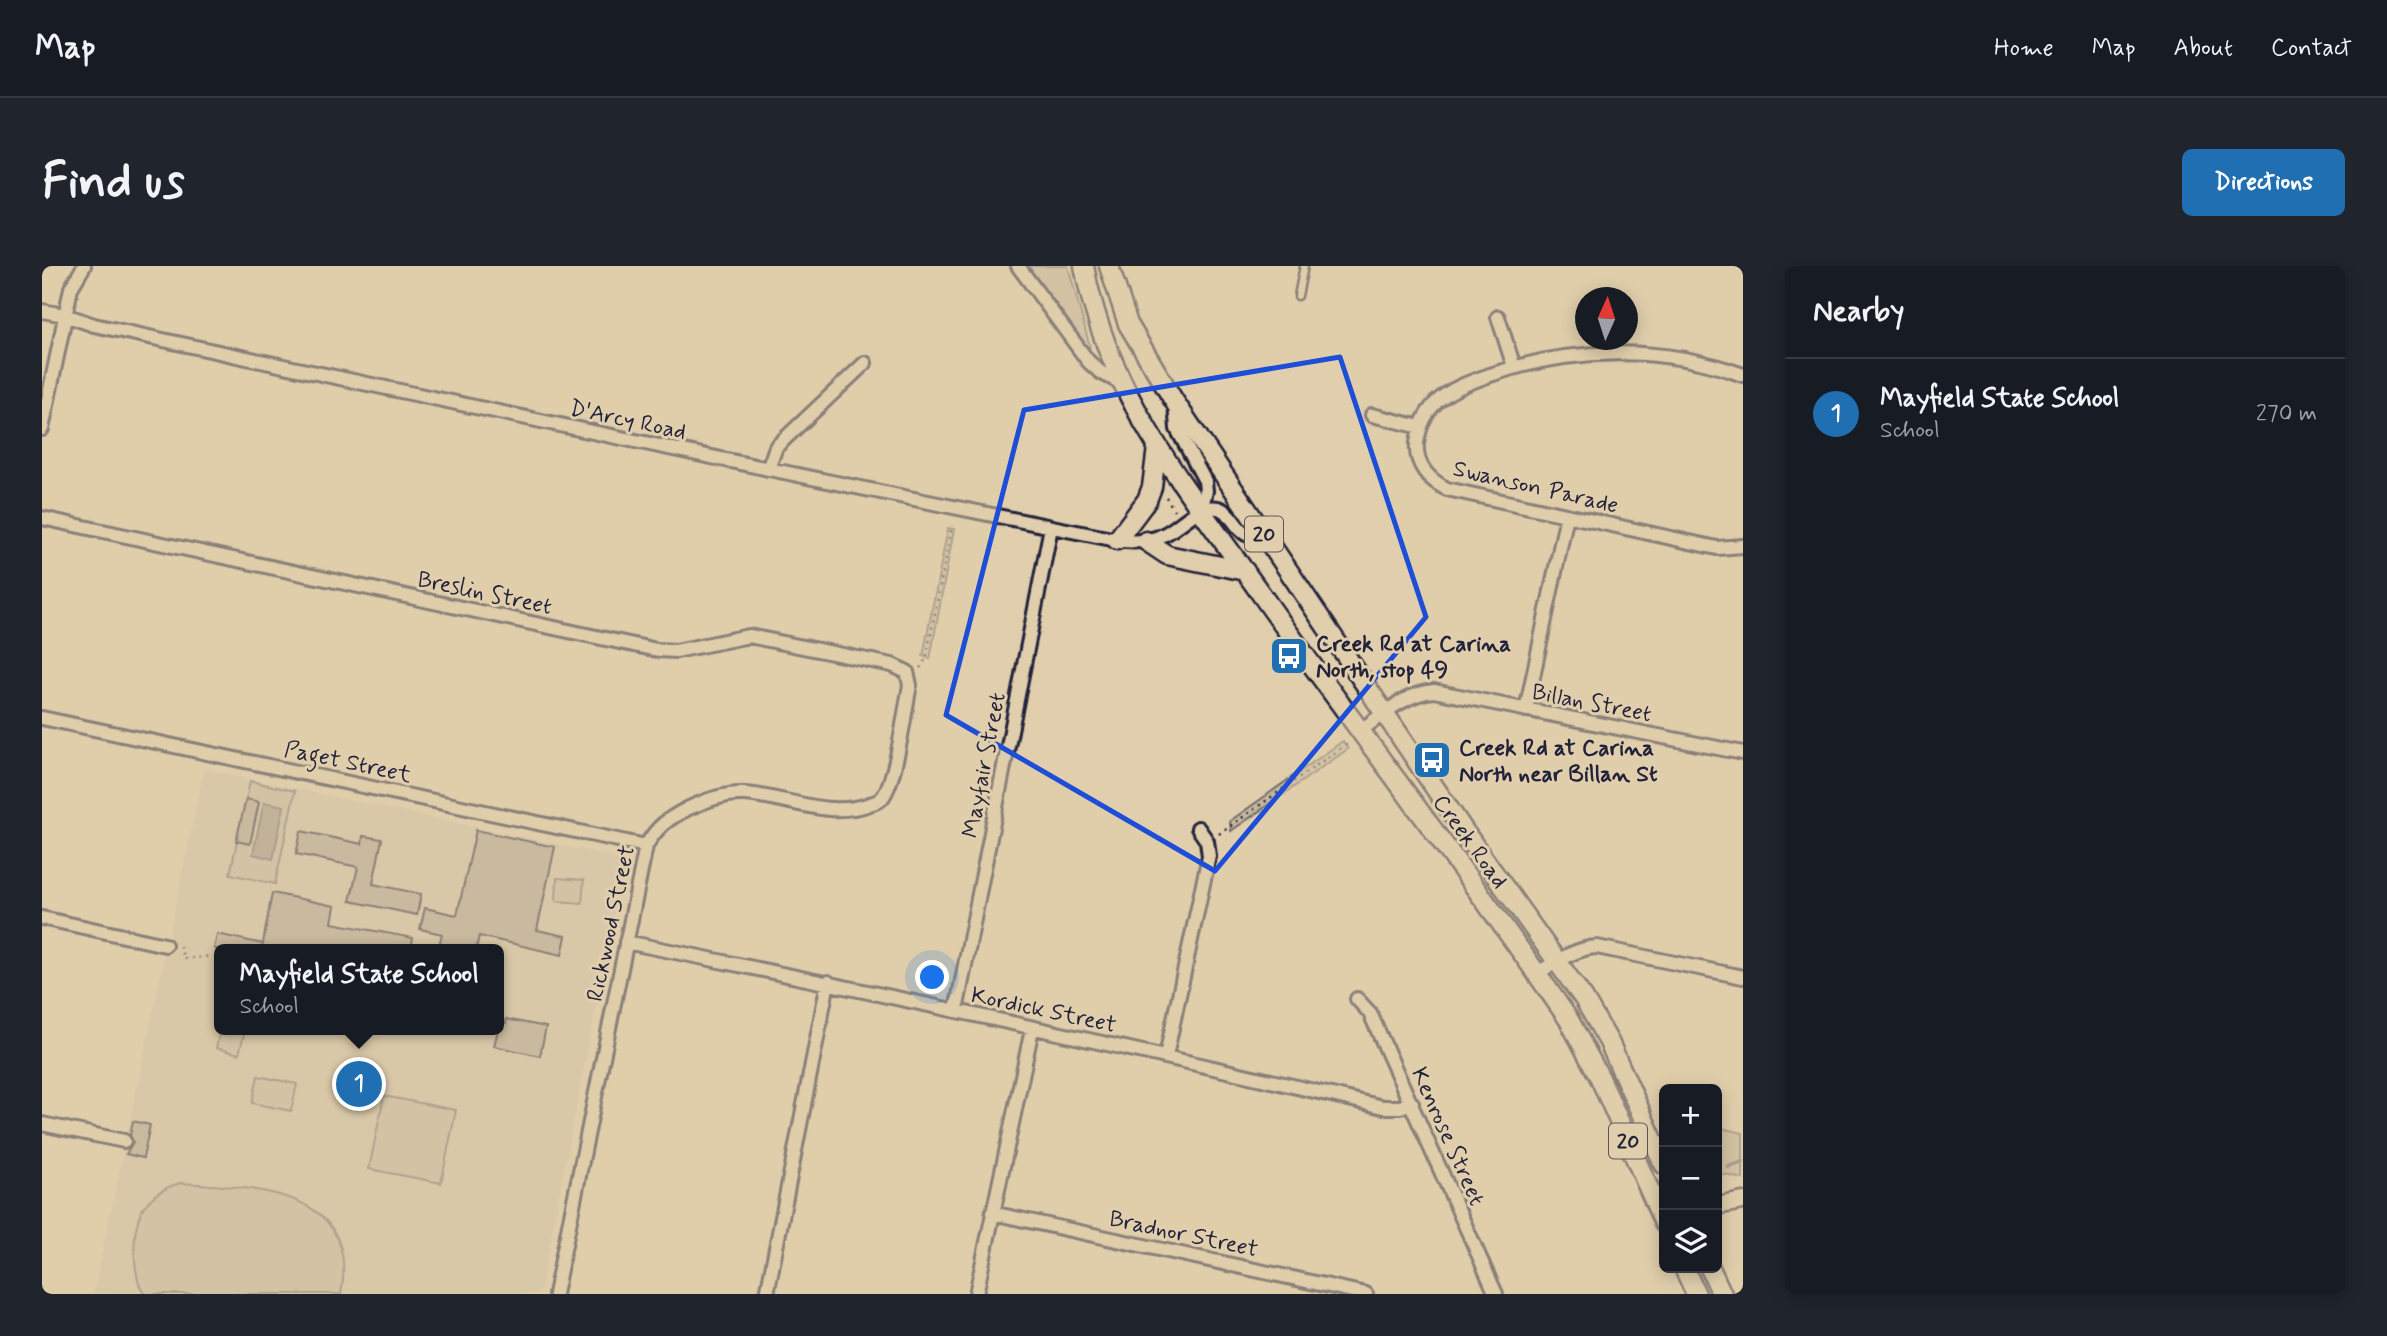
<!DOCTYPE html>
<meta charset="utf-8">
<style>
body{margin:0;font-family:Mynerve,sans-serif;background:#20242c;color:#f1f3f6}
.controls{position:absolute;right:21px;bottom:21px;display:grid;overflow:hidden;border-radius:10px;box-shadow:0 4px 18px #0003}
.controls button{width:63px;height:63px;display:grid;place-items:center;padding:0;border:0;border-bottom:2px solid #363941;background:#171b24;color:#f1f3f6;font:35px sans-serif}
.compass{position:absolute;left:1533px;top:21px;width:63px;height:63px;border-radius:50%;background:#171b24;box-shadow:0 4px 18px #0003;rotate:3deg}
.you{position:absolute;left:891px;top:712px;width:24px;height:24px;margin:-18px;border:5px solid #fff;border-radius:50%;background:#1a73e8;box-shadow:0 0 0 10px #1a73e833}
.badge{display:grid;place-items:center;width:46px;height:46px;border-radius:50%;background:#1f6fb2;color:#fff;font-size:23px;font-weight:700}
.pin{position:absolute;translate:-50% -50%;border:4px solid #fff;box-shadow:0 2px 7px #0006}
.popup{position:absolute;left:172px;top:678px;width:290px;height:91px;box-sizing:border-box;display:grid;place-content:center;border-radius:10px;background:#171b24;filter:drop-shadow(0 2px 5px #0005);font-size:23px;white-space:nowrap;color:#9ea1a6}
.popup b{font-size:26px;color:#f1f3f6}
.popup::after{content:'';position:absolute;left:50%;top:100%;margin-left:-14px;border:14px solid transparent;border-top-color:#171b24}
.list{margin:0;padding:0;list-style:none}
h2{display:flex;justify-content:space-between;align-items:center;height:91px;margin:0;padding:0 28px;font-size:30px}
h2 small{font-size:23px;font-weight:400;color:#9ea1a6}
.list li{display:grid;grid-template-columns:46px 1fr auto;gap:21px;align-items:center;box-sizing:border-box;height:112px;padding:0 28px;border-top:2px solid #363941}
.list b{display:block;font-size:26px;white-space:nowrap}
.list p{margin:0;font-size:23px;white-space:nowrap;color:#9ea1a6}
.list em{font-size:23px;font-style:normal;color:#9ea1a6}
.icon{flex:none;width:38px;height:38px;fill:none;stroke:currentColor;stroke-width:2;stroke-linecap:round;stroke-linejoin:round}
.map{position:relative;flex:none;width:1701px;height:1028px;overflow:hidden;border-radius:10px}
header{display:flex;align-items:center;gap:42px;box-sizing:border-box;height:98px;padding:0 35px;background:#171b24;border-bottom:2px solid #363941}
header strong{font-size:33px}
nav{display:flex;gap:38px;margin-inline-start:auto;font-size:24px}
.intro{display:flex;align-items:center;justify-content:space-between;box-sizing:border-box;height:168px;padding:0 42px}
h1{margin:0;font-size:49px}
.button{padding:18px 32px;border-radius:10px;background:#1f6fb2;color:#fff;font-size:24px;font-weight:700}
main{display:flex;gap:42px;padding:0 42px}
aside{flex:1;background:#171b24;border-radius:10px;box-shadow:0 4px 18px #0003}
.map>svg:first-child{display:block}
.built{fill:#d1c0a3;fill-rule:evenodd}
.green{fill:#c4b59c;stroke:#736c6c;stroke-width:2}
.water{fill:#9c9084;stroke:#6b6467;stroke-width:2}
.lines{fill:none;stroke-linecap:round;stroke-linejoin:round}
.stream{stroke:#6b6467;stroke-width:4.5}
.building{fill:#aea18e;stroke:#22223b;stroke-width:2}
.lane-casing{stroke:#22223b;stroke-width:11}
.street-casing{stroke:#22223b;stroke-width:18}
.secondary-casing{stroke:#22223b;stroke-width:21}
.primary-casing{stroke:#22223b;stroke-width:23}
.path{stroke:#22223b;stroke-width:2.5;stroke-dasharray:2 5;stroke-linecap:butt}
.lane{stroke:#e0ceac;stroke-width:6}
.street{stroke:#e0ceac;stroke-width:12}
.secondary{stroke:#e0ceac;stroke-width:16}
.primary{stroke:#e0ceac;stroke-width:18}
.marked{fill:none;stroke:#1d4ed8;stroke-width:5;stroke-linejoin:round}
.labels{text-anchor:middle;stroke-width:6;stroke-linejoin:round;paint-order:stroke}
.shield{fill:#e0ceac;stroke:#5b565d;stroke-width:2}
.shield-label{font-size:21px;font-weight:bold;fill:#22223b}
.street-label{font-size:23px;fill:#22223b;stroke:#e0ceac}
.poi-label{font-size:23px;font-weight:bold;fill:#22223b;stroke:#e0ceac;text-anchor:start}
</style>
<header>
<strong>Map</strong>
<nav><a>Home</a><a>Map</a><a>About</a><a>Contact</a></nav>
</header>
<div class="intro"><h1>Find us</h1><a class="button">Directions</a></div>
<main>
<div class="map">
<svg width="1701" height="1028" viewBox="0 0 1701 1028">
<rect width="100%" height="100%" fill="#e0ceac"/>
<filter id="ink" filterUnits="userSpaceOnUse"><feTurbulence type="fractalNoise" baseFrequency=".0143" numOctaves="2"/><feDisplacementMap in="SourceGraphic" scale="14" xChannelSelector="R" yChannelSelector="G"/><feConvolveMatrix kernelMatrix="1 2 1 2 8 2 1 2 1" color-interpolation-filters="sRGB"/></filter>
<g filter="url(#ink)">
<path class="built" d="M162 503 566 589 576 595 580 608 498 1028H51ZM177 683H457V764H177Z"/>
<path class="green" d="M986 0H1026L1048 81 1046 82Z
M906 262 912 263 888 393 881 390Z
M1301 475 1306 483 1189 565 1188 555Z
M208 515 253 525 233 618 188 608Z
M515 612 542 614 540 637 514 635Z
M178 764H203L197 788 174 782Z
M216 810 255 818 249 845 210 837Z
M342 830 414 844 399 917 327 903Z
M1675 861 1701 867V913L1675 907Z
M138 917C213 922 319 922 299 1028H103C95 1020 95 1007 93 996 90 957 97 929 138 917Z"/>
<path class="water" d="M222 536 242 540 231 593 211 588Z"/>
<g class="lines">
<path class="stream" d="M1687 901 1701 896"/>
</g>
<path class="building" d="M204 533 217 536 208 578 194 575Z
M434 564 513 581 495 664 524 670 520 689 437 670 434 683H396L400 668 378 663 383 642 415 649Z
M259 565 320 578 321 570 340 573 331 618 379 628 375 649 308 635 316 601 254 588Z
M230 627 293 640 290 657 371 672 369 683H220Z
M175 668 221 678 220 683H172Z
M464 753 504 761 498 790 452 780 458 756 464 757Z
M91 855 108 859 101 892 84 888 91 876 88 869Z"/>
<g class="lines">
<defs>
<path id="lane" d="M1256 30 1262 0"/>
<path id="street" d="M976 0 1046 95 1058 106 1079 117
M0 45 23 49 52 59C393 133 733 206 1075 274 1091 277 1108 276 1123 268 1139 260 1156 238 1176 242 1189 245 1193 262 1204 268 1210 271 1219 271 1225 273
M1456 51 1472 101
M1701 109C1620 79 1529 81 1448 109 1410 122 1381 134 1375 177 1373 199 1387 214 1405 223L1675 282 1701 280
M1133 137 1135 163 1163 215 1164 225 1159 244
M1330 149 1378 161
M0 163 29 22 42 0
M726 203 734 181 823 97
M0 252 615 384 634 385 707 370 850 399 865 406 868 419C863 443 854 518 839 533 836 536 830 537 825 539 784 552 744 531 703 528 683 527 665 534 647 542 627 552 615 560 604 580L513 1028
M1484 444 1525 249
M0 452 604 580
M1318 465C1340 449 1364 427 1392 425L1701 487
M0 652 123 679
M584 676C837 727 1090 782 1341 841H1358L1370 837
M1494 708C1513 697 1533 682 1555 681L1701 711
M1315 733 1328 747 1454 1028
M914 745 1009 261
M1124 790 1167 590 1165 575 1156 562
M0 858 82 875
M950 947 1324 1028
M725 1028 786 716
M934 1028 990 763"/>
<path id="secondary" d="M1675 940 1701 935"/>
<path id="primary" d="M1042 0C1066 131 1145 223 1219 328 1320 471 1428 609 1527 754L1558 812 1622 957
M1067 0 1086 58 1132 135 1424 568 1542 733 1567 776 1622 898
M1075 274 1105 234 1110 221 1115 181
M1104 275 1125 289 1203 305
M1642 1002 1654 1028
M1668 1002 1680 1028"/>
</defs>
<use href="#lane" class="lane-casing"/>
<use href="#street" class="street-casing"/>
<use href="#secondary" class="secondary-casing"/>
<use href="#primary" class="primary-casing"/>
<path class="path" d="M1124 231 1132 244
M878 402 884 393 910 259
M1177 568 1306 477
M138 680 142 693 170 690"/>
<use href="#lane" class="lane"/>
<use href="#street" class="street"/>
<use href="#secondary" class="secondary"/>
<use href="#primary" class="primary"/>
</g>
</g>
<path d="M0 0H1701V1028H0ZM1298 91 1384 351 1173 605 904 449 982 144Z" fill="#e0ceac" fill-opacity=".55" fill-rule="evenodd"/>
<path class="marked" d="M1298 91 1384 351 1173 605 904 449 982 144Z"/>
<defs>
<symbol id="bus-square" viewBox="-11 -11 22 22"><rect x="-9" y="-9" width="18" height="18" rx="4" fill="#1f6fb2" stroke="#e0ceac"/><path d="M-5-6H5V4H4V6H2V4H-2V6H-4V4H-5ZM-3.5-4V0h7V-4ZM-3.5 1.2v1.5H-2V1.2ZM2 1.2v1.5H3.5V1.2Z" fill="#fff"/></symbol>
</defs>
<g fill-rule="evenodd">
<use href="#bus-square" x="1225" y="368" width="44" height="44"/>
<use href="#bus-square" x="1368" y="472" width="44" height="44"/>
</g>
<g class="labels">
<g class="shield">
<rect x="1203" y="250.5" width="38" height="35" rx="5"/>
<rect x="1567" y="857.5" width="38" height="35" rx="5"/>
</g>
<g class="shield-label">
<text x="1222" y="275">20</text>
<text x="1586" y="882">20</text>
</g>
<g class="street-label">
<text transform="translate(586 153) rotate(12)" y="8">D'Arcy Road</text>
<text transform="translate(1494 220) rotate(13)" y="8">Swanson Parade</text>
<text transform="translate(443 326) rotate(12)" y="8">Breslin Street</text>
<text transform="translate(1550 436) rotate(11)" y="8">Billan Street</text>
<text transform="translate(306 495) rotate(12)" y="8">Paget Street</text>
<text transform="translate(941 499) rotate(-79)" y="8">Mayfair Street</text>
<text transform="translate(1429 575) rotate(54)" y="8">Creek Road</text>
<text transform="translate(568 657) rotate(-78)" y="8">Rickwood Street</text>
<text transform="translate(1002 743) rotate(12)" y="8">Kordick Street</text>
<text transform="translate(1407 870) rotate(66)" y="8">Kenrose Street</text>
<text transform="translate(1142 967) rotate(12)" y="8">Bradnor Street</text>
</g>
<g class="poi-label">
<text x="1274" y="385">Creek Rd at Carina<tspan x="1274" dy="26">North, stop 49</tspan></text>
<text x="1417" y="489">Creek Rd at Carina<tspan x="1417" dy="26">North near Billan St</tspan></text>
</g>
</g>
</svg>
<div class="controls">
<button>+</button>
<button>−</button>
<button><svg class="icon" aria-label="layers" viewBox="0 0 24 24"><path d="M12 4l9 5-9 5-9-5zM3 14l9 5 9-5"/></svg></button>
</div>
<svg class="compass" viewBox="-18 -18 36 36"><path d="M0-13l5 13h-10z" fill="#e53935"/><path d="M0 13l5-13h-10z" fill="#9ea1a6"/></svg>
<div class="you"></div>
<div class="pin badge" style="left:317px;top:818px">1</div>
<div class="popup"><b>Mayfield State School</b>School</div>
</div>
<aside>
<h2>Nearby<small></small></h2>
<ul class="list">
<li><span class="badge">1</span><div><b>Mayfield State School</b><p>School</p></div><em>270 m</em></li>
</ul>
</aside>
</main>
